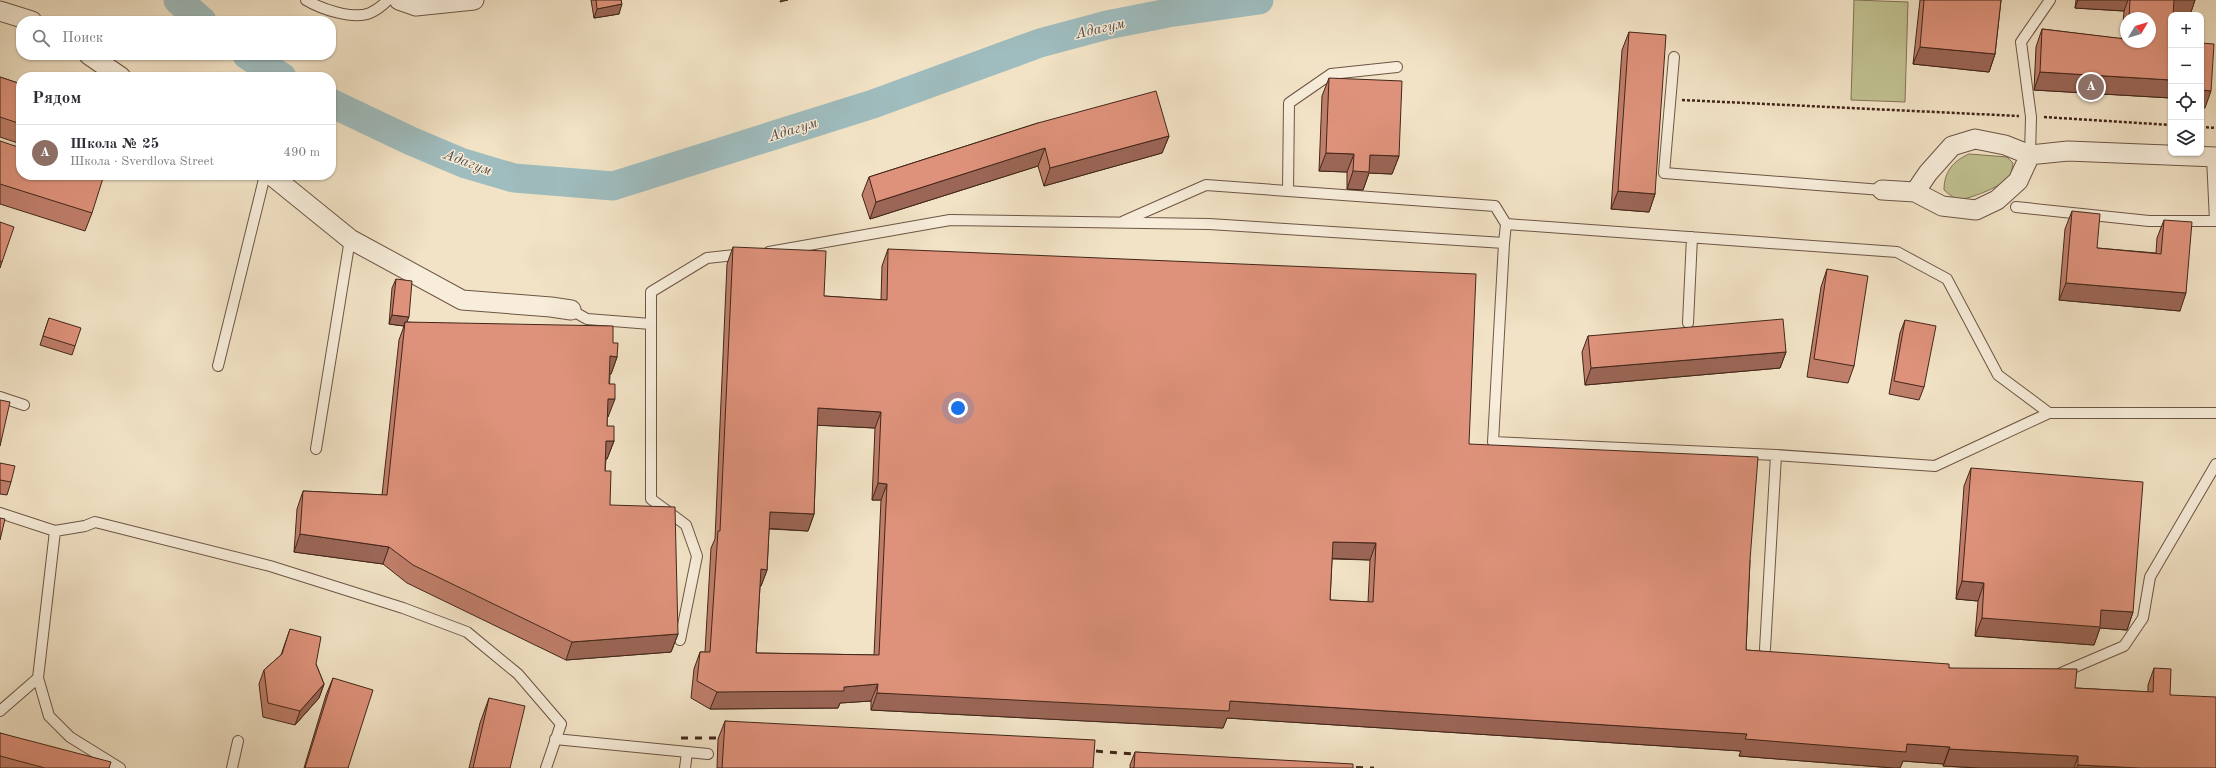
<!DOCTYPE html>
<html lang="ru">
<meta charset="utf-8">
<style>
body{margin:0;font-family:"Old Standard TT",serif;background:#f7f7f7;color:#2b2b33}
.controls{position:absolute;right:12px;top:12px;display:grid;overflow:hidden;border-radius:8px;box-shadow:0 1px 3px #0004}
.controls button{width:36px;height:36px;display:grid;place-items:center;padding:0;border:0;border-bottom:1px solid #e1e1e2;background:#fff;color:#2b2b33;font:20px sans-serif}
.compass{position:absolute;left:2120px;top:12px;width:36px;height:36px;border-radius:50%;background:#fff;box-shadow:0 1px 3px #0004;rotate:52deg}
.you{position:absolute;left:958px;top:408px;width:14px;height:14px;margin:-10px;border:3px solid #fff;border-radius:50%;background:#1a73e8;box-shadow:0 0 0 6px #1a73e833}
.badge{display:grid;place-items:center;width:26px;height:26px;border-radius:50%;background:#8f2418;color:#fff;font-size:13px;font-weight:700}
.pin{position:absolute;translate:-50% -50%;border:2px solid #fff;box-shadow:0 1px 4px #0006}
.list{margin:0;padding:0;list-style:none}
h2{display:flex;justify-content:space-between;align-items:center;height:52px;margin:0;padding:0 16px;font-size:17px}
h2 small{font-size:13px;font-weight:400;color:#7c7c81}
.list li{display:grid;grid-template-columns:26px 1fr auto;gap:12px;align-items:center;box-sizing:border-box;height:56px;padding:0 16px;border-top:1px solid #e1e1e2}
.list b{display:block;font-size:15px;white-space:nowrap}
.list p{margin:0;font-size:13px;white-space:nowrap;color:#7c7c81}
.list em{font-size:13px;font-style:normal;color:#7c7c81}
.icon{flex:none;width:22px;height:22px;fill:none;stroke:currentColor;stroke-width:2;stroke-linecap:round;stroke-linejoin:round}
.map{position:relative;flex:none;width:2216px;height:768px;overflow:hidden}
.search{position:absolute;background:#fff;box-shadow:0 1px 3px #0004;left:16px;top:16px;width:320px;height:44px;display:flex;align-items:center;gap:10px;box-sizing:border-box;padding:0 14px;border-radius:16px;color:#7c7c81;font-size:15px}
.panel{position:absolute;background:#fff;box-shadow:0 1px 3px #0004;left:16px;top:72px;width:320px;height:108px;border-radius:16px}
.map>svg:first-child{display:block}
.green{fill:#c1c191;stroke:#827456}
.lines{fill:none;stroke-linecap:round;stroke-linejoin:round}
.river{stroke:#9fbcbe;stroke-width:29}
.service-casing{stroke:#6e5545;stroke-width:12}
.minor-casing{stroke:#6e5545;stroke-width:21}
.path{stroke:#42261a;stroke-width:2.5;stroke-dasharray:3 2;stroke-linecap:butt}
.service{stroke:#f7edda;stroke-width:10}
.minor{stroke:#f7edda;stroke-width:19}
.rail{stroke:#42261a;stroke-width:3;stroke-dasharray:7 7;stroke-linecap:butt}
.wall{fill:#bf7e6a;stroke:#42261a;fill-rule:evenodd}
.shaded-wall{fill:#9b6656;stroke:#42261a}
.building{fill:#de927b;stroke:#42261a;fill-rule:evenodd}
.labels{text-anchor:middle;stroke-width:3;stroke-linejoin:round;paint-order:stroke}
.water-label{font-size:15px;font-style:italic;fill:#594c43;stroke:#f7edda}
</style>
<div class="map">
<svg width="2216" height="768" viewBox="0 0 2216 768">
<rect width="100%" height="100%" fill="#f2e3c6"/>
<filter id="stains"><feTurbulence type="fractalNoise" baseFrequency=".005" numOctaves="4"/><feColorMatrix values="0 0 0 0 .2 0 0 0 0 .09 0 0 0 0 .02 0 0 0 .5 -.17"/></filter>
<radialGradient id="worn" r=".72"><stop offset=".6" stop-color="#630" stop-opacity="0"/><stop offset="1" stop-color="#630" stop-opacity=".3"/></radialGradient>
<path class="green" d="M1854 0 1908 2 1905 102 1851 100Z
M1969 154 2007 157 2013 163C2012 168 2012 174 2008 178 2002 186 1974 197 1963 199 1955 200 1950 195 1944 190 1944 172 1953 161 1969 154Z"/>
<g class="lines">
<path class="river" d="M178 0 202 21
M247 55 282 77
M331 103 411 141 463 163 514 178 613 186 873 104 1040 43 1107 25 1168 13 1259 0"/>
<defs>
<path id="service" d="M306 0C321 9 353 20 370 13 377 10 383 5 388 0
M1674 57 1664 173 1882 190
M2030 155 2031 117 2021 42 2050 0
M1288 191 1289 103 1331 74 1397 67
M2016 207 2149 221H2215L2212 157
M1124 221 1206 185 1495 206 1506 224
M1504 243 1506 224 1897 252 1947 279 1998 375 2049 413H2216
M769 252 950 220 1209 224 1504 243 1493 442 1776 455 1765 649
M571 310 587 319 651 324
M1688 323 1692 237
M218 366 265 175
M0 397 24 405
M316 449 350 239
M1776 455 1935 466 2049 413
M0 513 55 531 38 678 49 716 70 737 120 768
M55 531 85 526 95 522 270 566 403 608 467 632 518 674 561 724 546 768
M680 640 697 556 686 525 651 499V292L707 258 744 254
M2061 673 2124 646 2143 618 2150 577 2216 464
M0 711 38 678
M555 739 708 754
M232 768 238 741
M685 768 687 752"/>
<path id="minor" d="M399 0 416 6 474 0
M0 11 32 21
M89 55 121 77
M271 175 350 239 462 300 551 307 571 310
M1882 190 1915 192 1942 206 1976 210 1997 200 2018 181 2030 155
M1915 192 1928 173 1952 146 1975 139 2005 145 2030 155 2068 151 2216 157"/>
</defs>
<use href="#service" class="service-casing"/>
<use href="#minor" class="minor-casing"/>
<path class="path" d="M1682 100 2019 116
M2044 117 2171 125
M2201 127 2216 128"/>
<use href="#service" class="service"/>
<use href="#minor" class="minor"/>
<path class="rail" d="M681 738H729
M1082 750 1146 755
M1342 767 1374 768"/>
</g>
<path class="wall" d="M591 0H621L619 14 594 18Z
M1920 0H2001L1995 54 1989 72 1913 64Z
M2076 0H2195L2190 15H2171V98L2034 90 2036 47 2042 29 2122 39 2124 11 2075 8ZM2126 18H2150L2126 42Z
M1629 32 1655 194 1649 212 1611 209 1622 50Z
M0 77 21 84V144L0 137Z
M1329 78 1399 156 1392 174 1369 173 1363 190 1347 189V172L1319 171 1322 96Z
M1038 123 1169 136 1162 153 1044 186 1038 166 870 219 862 195 869 177Z
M0 141 92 213 85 231 0 204Z
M2072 211 2097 248 2156 253 2157 238 2164 220 2180 311 2059 300 2065 229Z
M0 222 2 262 0 268Z
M733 247 824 296 881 300 882 266 888 249 1469 444 1750 560 1746 650 1949 668 2075 688 2148 692V685L2154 668 2170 695 2216 768H1979L1943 766 1944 764 1903 761 1900 768H1894L1739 756 1741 751 1227 718 1223 728 871 710V701L840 703 838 708 710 709 691 698 694 669 700 652H705L711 548 715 539 727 264ZM817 425 875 428 872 500H881L874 655 756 653 760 586H761L767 570 769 529 808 531 814 514ZM1332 559 1370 560 1368 602 1330 600Z
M1827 269 1854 366 1848 383 1807 377 1821 287Z
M396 279 407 322 613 343 617 357 611 374H610L608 417H607V426L614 441 607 459H606L605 471 610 505 678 634 671 652 566 660 407 583 383 564 294 552 297 509 303 491 382 495 399 340 404 326 389 324 392 288Z
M49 318 75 346 72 355 40 345Z
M1905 320 1924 387 1919 400 1889 394 1900 333Z
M1588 336 1786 352 1780 368 1585 385 1582 352Z
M0 463 11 482 7 495 0 494Z
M1971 468 2133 612 2127 630 2100 628 2094 645 1975 636 1978 601 1956 599 1964 486Z
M290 629 316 664 324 684 319 698 295 725 263 717 259 684 264 670 281 655Z
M333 678 348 768H304L326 695Z
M489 698 510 768H469L480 723Z
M725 721 1093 768H717L718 739Z
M0 733 109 768H0Z
M1135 752 1353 768H1130V765Z"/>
<path class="shaded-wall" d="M781 0H788L780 2Z
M2078 0H2128L2124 11 2075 8Z
M2173 0H2195L2190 15H2167Z
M622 4 619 14 594 18 597 9Z
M1920 47 1995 54 1989 72 1913 64Z
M2040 72 2171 80V98L2034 90Z
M2201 90 2211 91 2205 108H2201Z
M1169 136 1162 153 1044 186 1050 168Z
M1045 148 1038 166 870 219 876 202Z
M1326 153 1354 154 1347 172 1319 171Z
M1370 155 1399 156 1392 174 1369 173 1363 190 1347 189 1353 171Z
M1618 191 1655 194 1649 212 1611 209Z
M2066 283 2186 293 2180 311 2059 300Z
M392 315 409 317 405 326V322L404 326 389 324Z
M1786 352 1780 368 1585 385 1591 368Z
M610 356 617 357 611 374H604Z
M608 399H615L608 417H601Z
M818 408 881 412 875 428 812 425Z
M606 441H614L607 459 600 458Z
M878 483 887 484 881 500H872Z
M770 512 814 514 808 531 764 528Z
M300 534 389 547 383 564 294 552Z
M1333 542 1376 543 1370 560 1326 558Z
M761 569 767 570 761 586H755Z
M1962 581 1984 583 1978 601 1956 599Z
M2101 610 2133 612 2127 630 2100 628 2094 645 1975 636 1982 618Z
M678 634 671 652 566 660 572 642Z
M324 684 319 698 295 725 300 711Z
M878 684 871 701 840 703 838 708 710 709 717 692 844 687Z
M877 693 1230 701 1907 744 1950 747 1944 764 1903 761 1900 768H1894L1739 756 1741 751 1227 718 1223 728 871 710Z
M1949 749 2078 756 2074 768H1979L1943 766Z
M2078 765 2140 768H2076Z"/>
<path class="building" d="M596 0H621L622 4 597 9Z
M1924 0H2001L1995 54 1920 47Z
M2130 0H2174L2173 15H2171V80L2040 72 2042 29 2126 39V42H2150V18H2129Z
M1629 32 1666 35 1655 194 1618 191Z
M2201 43 2214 44 2211 91 2201 90Z
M0 77 21 84V124L0 117Z
M1329 78 1402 81 1399 156 1370 155 1369 172 1353 171 1354 154 1326 153Z
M1156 91 1169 136 1050 168 1045 148 876 202 869 177 1038 123Z
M0 141 21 148V175H104L92 213 0 184Z
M2072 211 2100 214 2097 248 2161 254 2164 220 2192 222 2186 293 2066 283Z
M0 222 14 227 2 262 0 261Z
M733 247 826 251 824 296 887 300 888 249 1476 274 1469 444 1758 457 1750 560 1746 650 1949 664V668L2077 669 2075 688 2153 692 2154 668 2171 669 2170 695 2216 697V768H2140L2078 765V756L1949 749 1950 747 1907 744 1906 752 1745 739 1747 734 1230 701 1229 711 877 693 878 684 844 687V691L717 692 697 681 700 652H710L718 531H720ZM818 408 881 412 878 483 887 484 879 655 756 653 761 569 767 570 770 512 814 514ZM1333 542 1376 543 1373 602 1330 600Z
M1827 269 1868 276 1854 366 1814 359Z
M396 279 412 281 409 317 392 315Z
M49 318 81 328 75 346 43 336Z
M1783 319 1786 352 1591 368 1588 336Z
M1905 320 1936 326 1924 387 1894 381Z
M405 322 613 326V343H618L617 357 610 356 609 384H615V399H608L607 426H614V441H606L605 471H611L610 505 675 507 678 634 572 642 413 565 389 547 300 534 303 491 387 495Z
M0 400 10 402 0 446Z
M0 463 15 466 11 482 0 480Z
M1971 468 2143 482 2133 612 2101 610 2100 627 1982 618 1984 583 1962 581Z
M0 518 5 519 0 540Z
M290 629 321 637 316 664 324 684 300 711 268 703 264 670 282 654Z
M333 678 373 690 348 768H305Z
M489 698 525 706 510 768H473Z
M725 721 1095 740 1093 768H722Z
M0 733 111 762 109 768H45L0 756Z
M1135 752 1353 764V768H1134Z"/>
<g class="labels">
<g class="water-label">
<text transform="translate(1100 28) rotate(-13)" y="5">Адагум</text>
<text transform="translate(793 129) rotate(-17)" y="5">Адагум</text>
<text transform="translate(468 162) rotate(20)" y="5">Адагум</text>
</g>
</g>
<rect width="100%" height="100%" filter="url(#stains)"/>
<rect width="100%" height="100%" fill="url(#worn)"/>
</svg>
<div class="controls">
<button>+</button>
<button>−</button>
<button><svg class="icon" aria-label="locate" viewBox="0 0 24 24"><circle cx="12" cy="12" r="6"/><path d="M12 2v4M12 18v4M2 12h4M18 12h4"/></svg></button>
<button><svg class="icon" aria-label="layers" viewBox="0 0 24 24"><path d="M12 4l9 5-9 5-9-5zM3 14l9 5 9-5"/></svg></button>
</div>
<svg class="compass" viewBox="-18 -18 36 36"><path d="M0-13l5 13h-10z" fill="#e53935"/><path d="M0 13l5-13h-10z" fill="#7c7c81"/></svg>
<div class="you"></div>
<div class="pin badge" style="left:2091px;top:87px;background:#8d6e63">A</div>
<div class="search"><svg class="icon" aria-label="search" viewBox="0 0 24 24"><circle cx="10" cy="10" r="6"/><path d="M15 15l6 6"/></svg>Поиск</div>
<section class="panel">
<h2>Рядом<small></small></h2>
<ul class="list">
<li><span class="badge" style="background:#8d6e63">A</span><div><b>Школа № 25</b><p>Школа · Sverdlova Street</p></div><em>490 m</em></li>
</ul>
</section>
</div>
